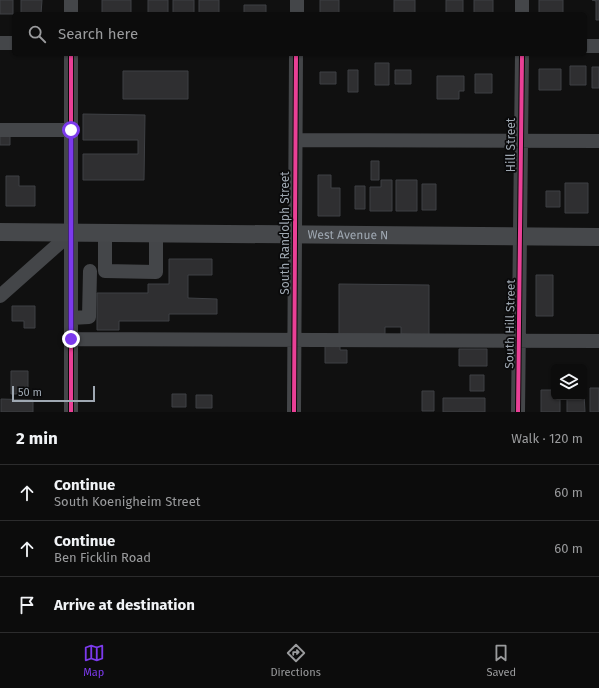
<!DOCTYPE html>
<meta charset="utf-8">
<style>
body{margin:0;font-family:"Fira Sans",sans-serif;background:#151515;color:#f1f3f6}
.controls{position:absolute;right:12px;bottom:12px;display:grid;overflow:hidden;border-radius:6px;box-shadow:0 1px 3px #0004}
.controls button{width:36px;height:36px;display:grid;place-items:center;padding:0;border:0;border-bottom:1px solid #2c2c2d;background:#0c0c0c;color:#f1f3f6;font:20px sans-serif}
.scale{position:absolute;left:12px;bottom:10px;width:83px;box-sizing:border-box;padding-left:4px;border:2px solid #9fa8b2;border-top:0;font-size:11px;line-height:14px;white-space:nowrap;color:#9fa8b2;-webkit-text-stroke:3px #0a0a0b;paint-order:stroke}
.stop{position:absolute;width:12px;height:12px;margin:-9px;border:3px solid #7c3aed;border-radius:50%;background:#fff}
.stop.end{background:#7c3aed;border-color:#fff;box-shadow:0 1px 4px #0008}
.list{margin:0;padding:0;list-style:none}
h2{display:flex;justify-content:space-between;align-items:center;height:52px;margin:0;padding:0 16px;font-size:17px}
h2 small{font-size:13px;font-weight:400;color:#9a9b9d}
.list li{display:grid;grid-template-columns:26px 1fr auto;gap:12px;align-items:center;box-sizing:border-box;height:56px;padding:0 16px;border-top:1px solid #2c2c2d}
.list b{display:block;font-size:15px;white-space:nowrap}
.list p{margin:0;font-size:13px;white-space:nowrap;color:#9a9b9d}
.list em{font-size:13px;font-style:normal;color:#9a9b9d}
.icon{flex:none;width:22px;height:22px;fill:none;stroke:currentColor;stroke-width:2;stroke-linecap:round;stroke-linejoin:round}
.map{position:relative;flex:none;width:599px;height:412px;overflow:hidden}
.search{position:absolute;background:#0c0c0c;box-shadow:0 1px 3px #0004;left:12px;right:12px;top:12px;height:44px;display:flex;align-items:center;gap:10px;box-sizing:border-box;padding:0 14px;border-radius:6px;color:#9a9b9d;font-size:15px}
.sheet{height:220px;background:#0c0c0c}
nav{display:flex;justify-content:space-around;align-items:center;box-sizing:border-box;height:56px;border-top:1px solid #2c2c2d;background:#0c0c0c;font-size:11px;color:#9a9b9d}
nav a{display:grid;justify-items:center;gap:2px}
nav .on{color:#7c3aed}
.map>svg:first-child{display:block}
.building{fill:#2f2f31;stroke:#3e4044}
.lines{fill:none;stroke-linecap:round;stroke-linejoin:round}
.minor{stroke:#444649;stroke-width:14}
.major{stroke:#46484b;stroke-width:18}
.cycleway-casing{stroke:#0a0a0b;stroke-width:6}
.cycleway{stroke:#ea4096;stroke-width:4}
.route{stroke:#7c3aed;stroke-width:5}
.labels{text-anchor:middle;stroke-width:3.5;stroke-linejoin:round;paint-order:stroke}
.street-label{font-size:12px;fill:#9fa8b2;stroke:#0a0a0b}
</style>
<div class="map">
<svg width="599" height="412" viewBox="0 0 599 412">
<rect width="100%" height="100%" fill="#101010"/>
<path class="building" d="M0 0H13V14H0Z
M21 0H42L41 14H21Z
M102 0H131V14H102Z
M148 0H168V14H148Z
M173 0H194V14H173Z
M199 0H219V14H199Z
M320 0H339V14H320Z
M394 0H415V14H394Z
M446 0H463V14H446Z
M474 0H493V14H474Z
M539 0H563V14H539Z
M592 0H599V20H596V1Z
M244 5H266V14H244Z
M375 63H389V85H375Z
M570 66H586V85H570Z
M592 67H599V88H592Z
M539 69H561V90H539Z
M348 70H358V92H348Z
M395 70H411V84H395Z
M123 71H188V99H123Z
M320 72H336V84H320Z
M475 74H492V93H475Z
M437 76H464V91H459V99H437Z
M83 114 145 115 144 180H83V154H138V140H83Z
M0 136H10V145H0Z
M371 161H379V180H371Z
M318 175H331V188H340V216H318Z
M6 176H19V186H35V206H6Z
M381 180H392V211H370V187H381Z
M396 180H417V211H396Z
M565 183H588V213H565Z
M422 184H436V210H422Z
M355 186H365V209H355Z
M546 191H560V207H546Z
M169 259H212V275H188V298L217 299V314H169V321H119V330H97V293H148V284H169Z
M536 275H553V316H536Z
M339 284 429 285V335L401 334V327H385V334H339Z
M12 306H35V328H24V321H12Z
M325 345H340V350H347V363H325Z
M459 349H487V366H459Z
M11 371H28V394H11Z
M470 375H484V391H470Z
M590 388H599V412H590Z
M541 390H554V397H560V412H541Z
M422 391H434V411H422Z
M584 393 585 412H567V397H584Z
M172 394H186V407H172Z
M196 395H212V408H196Z
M443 398H485V412H443Z
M1 399 33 400V412H1Z"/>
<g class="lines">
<path class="minor" d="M71 0V14
M297 14V0
M522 14V0
M0 43H14
M585 46H599
M0 130H71
M296 140 599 141
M105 233V271L156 272V233
M0 296 71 233
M71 318 89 317 90 271
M71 339 599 341
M71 412V54
M294 412 296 54
M518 412 522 54"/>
<path class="major" id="s1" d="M0 232 599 237"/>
<defs>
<path id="cycleway" d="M71 412V54
M294 412 296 54
M518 412 522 54"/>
</defs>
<use href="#cycleway" class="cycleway-casing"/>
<use href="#cycleway" class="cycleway"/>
</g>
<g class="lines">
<path class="route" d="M71 130V339"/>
</g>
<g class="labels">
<g class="street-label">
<text transform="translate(511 145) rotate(-90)" y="4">Hill Street</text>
<text transform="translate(285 233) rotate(-90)" y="4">South Randolph Street</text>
<text dy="4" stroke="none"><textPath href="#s1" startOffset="348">West Avenue N</textPath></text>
<text transform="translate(510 324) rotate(-89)" y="4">South Hill Street</text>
</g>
</g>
</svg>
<div class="controls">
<button><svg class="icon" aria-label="layers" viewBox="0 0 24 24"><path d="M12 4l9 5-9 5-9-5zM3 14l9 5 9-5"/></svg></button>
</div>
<div class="scale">50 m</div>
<div class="stop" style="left:71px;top:130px"></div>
<div class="stop end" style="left:71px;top:339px"></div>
<div class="search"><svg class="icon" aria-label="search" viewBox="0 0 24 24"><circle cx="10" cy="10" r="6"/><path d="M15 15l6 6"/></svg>Search here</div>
</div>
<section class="sheet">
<h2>2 min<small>Walk · 120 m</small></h2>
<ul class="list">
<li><svg class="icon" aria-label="ahead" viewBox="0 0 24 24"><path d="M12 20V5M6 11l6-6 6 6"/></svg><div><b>Continue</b><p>South Koenigheim Street</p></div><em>60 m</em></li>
<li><svg class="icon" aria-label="ahead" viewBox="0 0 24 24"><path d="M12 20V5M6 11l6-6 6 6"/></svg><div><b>Continue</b><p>Ben Ficklin Road</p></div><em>60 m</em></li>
<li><svg class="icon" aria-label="arrive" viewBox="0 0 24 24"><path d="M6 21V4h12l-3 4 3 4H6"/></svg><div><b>Arrive at destination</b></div></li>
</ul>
</section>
<nav>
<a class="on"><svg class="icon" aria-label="map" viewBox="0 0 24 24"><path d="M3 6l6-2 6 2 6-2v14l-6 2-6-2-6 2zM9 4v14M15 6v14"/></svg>Map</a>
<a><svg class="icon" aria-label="directions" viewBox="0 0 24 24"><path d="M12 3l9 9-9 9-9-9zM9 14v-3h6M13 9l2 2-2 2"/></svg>Directions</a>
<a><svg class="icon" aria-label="saved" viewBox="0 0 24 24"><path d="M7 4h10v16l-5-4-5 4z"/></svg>Saved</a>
</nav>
